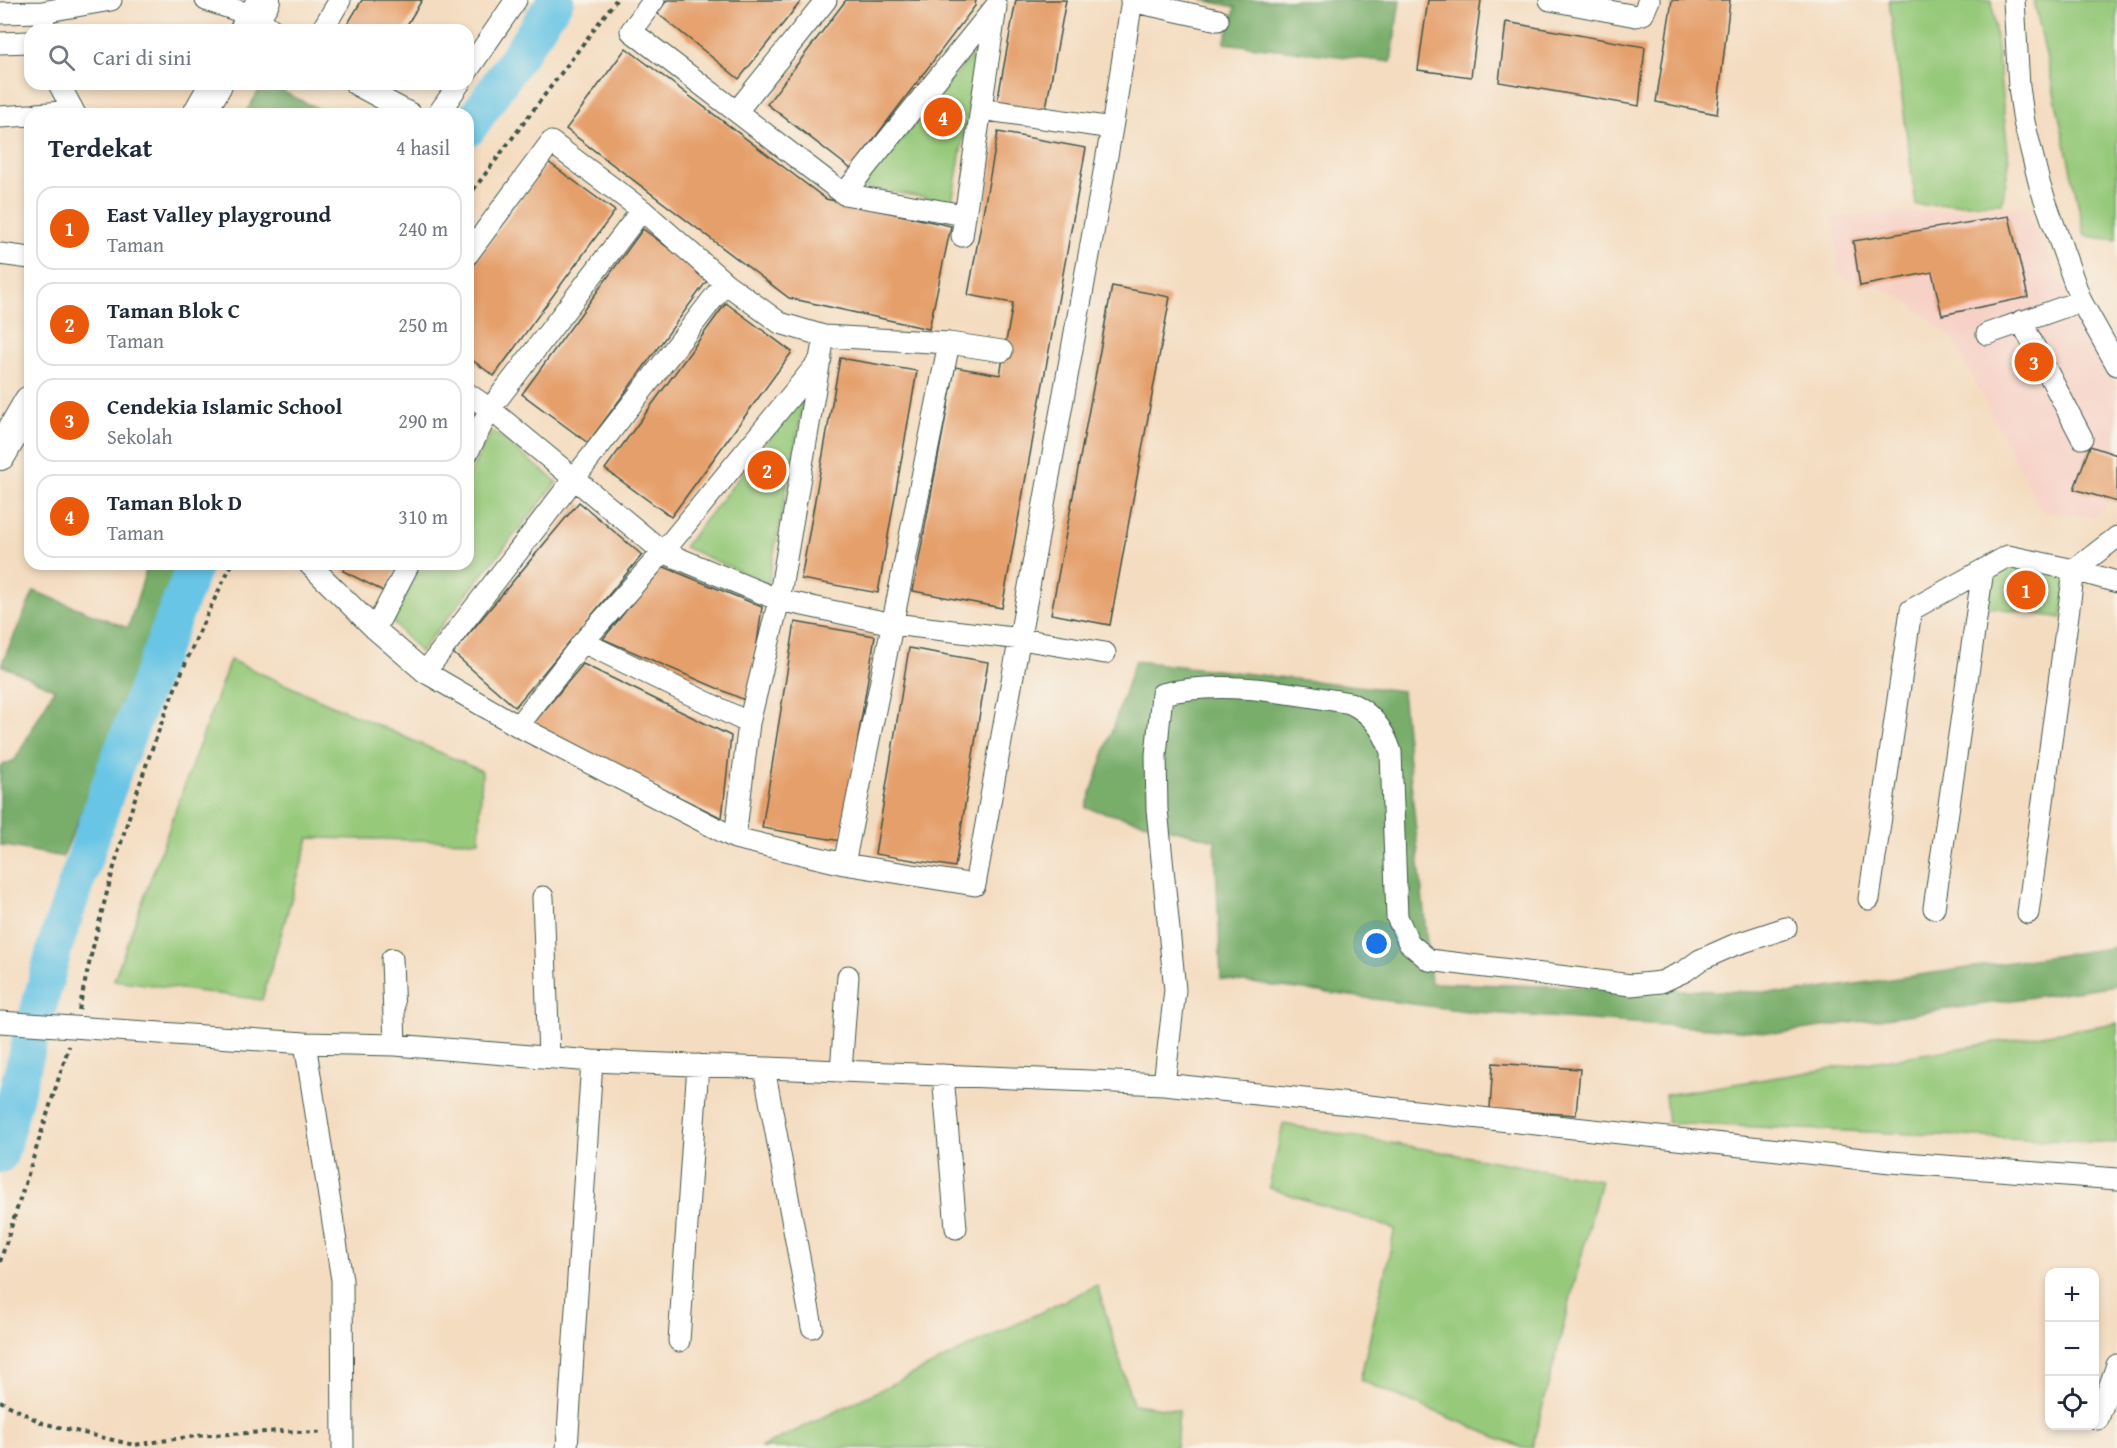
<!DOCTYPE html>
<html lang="id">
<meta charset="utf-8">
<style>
body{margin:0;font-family:"Gentium Book Plus",serif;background:#f2f2f3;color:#1f2937}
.controls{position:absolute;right:18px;bottom:18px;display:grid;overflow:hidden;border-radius:12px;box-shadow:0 3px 9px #0003}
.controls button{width:54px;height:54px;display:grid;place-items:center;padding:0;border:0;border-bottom:2px solid #e0e1e3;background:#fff;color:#1f2937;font:30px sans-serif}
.you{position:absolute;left:1377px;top:944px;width:21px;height:21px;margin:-15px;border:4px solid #fff;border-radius:50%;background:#1a73e8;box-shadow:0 0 0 9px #1a73e833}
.badge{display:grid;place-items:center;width:39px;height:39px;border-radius:50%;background:#ea580c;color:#fff;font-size:20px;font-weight:700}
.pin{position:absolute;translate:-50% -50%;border:3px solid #fff;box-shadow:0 2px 6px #0006}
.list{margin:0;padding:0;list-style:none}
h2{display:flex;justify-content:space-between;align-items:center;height:78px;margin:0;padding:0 24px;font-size:26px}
h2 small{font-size:20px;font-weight:400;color:#747a83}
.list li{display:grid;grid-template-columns:39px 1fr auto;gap:18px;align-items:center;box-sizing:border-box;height:84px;margin:0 12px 12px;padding:0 12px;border:2px solid #e0e1e3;border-radius:18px}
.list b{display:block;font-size:22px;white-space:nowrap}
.list p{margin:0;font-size:20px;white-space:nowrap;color:#747a83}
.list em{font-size:20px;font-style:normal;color:#747a83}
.icon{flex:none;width:33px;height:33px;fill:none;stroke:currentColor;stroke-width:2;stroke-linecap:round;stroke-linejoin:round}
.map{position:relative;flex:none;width:2117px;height:1448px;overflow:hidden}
.search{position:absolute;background:#fff;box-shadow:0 3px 9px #0003;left:24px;top:24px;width:450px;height:66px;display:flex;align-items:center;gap:15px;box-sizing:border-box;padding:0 21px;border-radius:18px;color:#747a83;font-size:22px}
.panel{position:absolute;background:#fff;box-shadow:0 3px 9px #0003;left:24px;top:108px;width:450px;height:462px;border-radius:18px}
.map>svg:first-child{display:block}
.built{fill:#f7d1c6}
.green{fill:#96c97a;stroke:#5a8357;stroke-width:1.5}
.forest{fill:#78ad6a;stroke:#4c754f;stroke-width:1.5}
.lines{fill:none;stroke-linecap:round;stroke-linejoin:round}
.river{stroke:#67c5e5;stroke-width:36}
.building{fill:#e59f6b}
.minor-casing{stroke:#3f5549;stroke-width:23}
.highway-casing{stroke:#3f5549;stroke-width:34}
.path{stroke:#3f5549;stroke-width:4;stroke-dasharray:4.5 4.5;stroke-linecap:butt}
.minor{stroke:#fff;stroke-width:21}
.highway{stroke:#fff;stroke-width:32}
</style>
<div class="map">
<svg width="2117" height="1448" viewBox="0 0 2117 1448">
<rect width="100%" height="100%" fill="#f7f3e8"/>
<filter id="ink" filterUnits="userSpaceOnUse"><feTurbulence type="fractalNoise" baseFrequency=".0167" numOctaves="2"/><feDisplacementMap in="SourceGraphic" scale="12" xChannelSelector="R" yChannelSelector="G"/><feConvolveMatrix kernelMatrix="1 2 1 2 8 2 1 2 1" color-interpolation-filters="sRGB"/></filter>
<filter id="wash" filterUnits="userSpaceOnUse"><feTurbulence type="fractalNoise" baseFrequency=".008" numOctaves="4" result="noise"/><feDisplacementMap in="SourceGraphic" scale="24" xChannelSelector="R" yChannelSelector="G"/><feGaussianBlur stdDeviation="1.35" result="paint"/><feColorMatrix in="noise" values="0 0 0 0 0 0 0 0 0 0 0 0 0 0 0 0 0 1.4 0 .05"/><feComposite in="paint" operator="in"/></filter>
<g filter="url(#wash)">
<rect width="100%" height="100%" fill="#f4dcc0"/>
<path class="built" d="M2022 206 2117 388V494L2094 518 2041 511 1952 337 1900 296 1839 275 1834 217Z"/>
<path class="green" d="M1889 0H1992L2009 163 2002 203 1916 205Z
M2034 0H2117V240L2085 236Z
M979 47 952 202 861 187Z
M805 394 768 584 684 547Z
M492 431 557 482 420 652 392 621 422 564H468V476Z
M2009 563 2068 574 2062 618 1983 606 1989 575Z
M230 660 482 771 479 841 309 838 262 1000 114 980Z
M2117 1023V1143L1668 1123 1665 1095Z
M1283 1124 1601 1180 1532 1448H1522L1360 1380 1395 1229 1269 1188Z
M1097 1285 1133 1404 1179 1410 1176 1448H760Z"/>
<path class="forest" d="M1202 0H1400L1391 62 1224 43 1236 7Z
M263 84H267L329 114H245Z
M148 564H184L63 857 0 845V766L15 760 54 689 1 665 34 591 128 628Z
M1135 661 1402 691 1431 983 1792 993 2117 947V985L1780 1033 1474 1012 1221 979 1215 840 1086 808Z"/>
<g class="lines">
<path class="river" d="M468 129 556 0
M0 1155 55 946 114 771 195 564"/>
</g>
<g id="blocks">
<path class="building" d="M362 0H422L404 30H344Z
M667 0H802L739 79 657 13Z
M846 0H976L975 6 851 169 767 104Z
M1016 0H1066L1045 113 997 103Z
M1428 0H1481L1471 77 1418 70Z
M1672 0H1730L1717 114 1656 102Z
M1506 22 1645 47 1639 106 1499 82Z
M626 48 826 199 951 226 929 329 789 298 566 129Z
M998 132 1086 148 1002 608 913 591 955 367 1000 375 1013 303 968 295Z
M548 162 615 211 494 376 468 357V272Z
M2009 216 2028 297 1942 315 1932 272 1860 286 1853 241Z
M643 229 709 278 588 443 522 394Z
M1112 286 1170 297 1110 625 1051 614Z
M726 303 792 352 671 517 605 469Z
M840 358 917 371 878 593 801 579Z
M468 412 476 416 468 432Z
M2090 446 2117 455V502L2074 489Z
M579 502 642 555 515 707 453 653Z
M346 564H399L385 592 343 571Z
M662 566 762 607 749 702 603 639Z
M795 622 875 636 841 841 762 828Z
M909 648 988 662 955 867 875 854Z
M583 664 731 736 722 818 532 725Z
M1493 1063 1580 1069 1576 1115 1490 1109Z"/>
</g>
</g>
<g filter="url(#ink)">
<use href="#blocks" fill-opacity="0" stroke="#3f5549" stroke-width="1.5"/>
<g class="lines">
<defs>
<path id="minor" d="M206 0 254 16 273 30
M654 0 631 31 844 194 964 215
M1550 0 1636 16 1643 14 1649 0
M2014 0 2019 87 2024 122 2040 186 2081 301 2117 365
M1131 1 1218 20
M0 13 42 12
M45 30 42 12 111 0
M322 30 340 0
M0 43 30 42
M468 70 516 0
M59 84 75 114
M355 84 411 114
M981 109 1112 128
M737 111 826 0
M37 114 73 111
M438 114 459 84
M0 117 30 115
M844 194 996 6
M962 236 996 7
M0 254 30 258
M468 254 551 142 642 210 725 283 780 323 824 336 949 343 1002 351
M2021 321 2082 438
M1987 334 2081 301
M468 394 490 409 663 552 779 600 893 624 1021 639 1105 653
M468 452 490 409 642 210
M309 564 375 629 425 672 518 726 735 838 844 864 975 885 1112 128 1132 0
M375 629 409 564
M583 642 749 723
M425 672 725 283
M518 726 583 642 663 552 821 359
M735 838 749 723 779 600 824 336
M844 864 949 343
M543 897 549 1056
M1869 899 1911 610 2008 556 2074 570 2117 537
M1934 908 1983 570
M2028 913 2074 570 2117 582
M392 959 395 1045
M0 1022 305 1043 395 1045 592 1061 1164 1084 1891 1162 2117 1179
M305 1043 342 1280 343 1448
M764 1068 812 1327
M841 1071 848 976
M943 1075 956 1228
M1164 1084 1175 990 1157 809 1156 755 1162 694C1224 679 1288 693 1350 703 1372 713 1384 730 1391 752L1397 917 1409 943 1429 960 1631 985 1661 982 1685 971 1700 960 1734 945 1786 928
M679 1341 698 1065
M2098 1419 2117 1365
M567 1448 592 1061"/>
<path id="highway" d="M246 30 264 0
M199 114 216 84
M0 454 30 402"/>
</defs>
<use href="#minor" class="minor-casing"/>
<use href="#highway" class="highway-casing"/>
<path class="path" d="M468 197 616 0
M79 1010C111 856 160 704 232 564
M0 1262 69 1046
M0 1401 42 1423 134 1445 196 1436 281 1431 323 1433"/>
<use href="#minor" class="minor"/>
<use href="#highway" class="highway"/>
</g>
</g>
</svg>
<div class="controls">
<button>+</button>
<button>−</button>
<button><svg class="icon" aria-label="locate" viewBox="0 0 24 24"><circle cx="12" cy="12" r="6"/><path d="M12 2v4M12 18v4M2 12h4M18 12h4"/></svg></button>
</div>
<div class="you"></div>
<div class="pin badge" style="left:2026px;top:590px">1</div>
<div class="pin badge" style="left:767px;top:470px">2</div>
<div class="pin badge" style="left:2034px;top:362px">3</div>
<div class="pin badge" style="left:943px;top:117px">4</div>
<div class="search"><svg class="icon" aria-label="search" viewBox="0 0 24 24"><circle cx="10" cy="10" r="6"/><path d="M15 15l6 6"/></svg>Cari di sini</div>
<section class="panel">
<h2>Terdekat<small>4 hasil</small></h2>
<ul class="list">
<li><span class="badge">1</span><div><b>East Valley playground</b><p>Taman</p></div><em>240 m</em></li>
<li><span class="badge">2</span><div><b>Taman Blok C</b><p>Taman</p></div><em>250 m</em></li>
<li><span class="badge">3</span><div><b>Cendekia Islamic School</b><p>Sekolah</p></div><em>290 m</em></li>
<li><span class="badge">4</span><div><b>Taman Blok D</b><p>Taman</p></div><em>310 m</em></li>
</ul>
</section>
</div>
